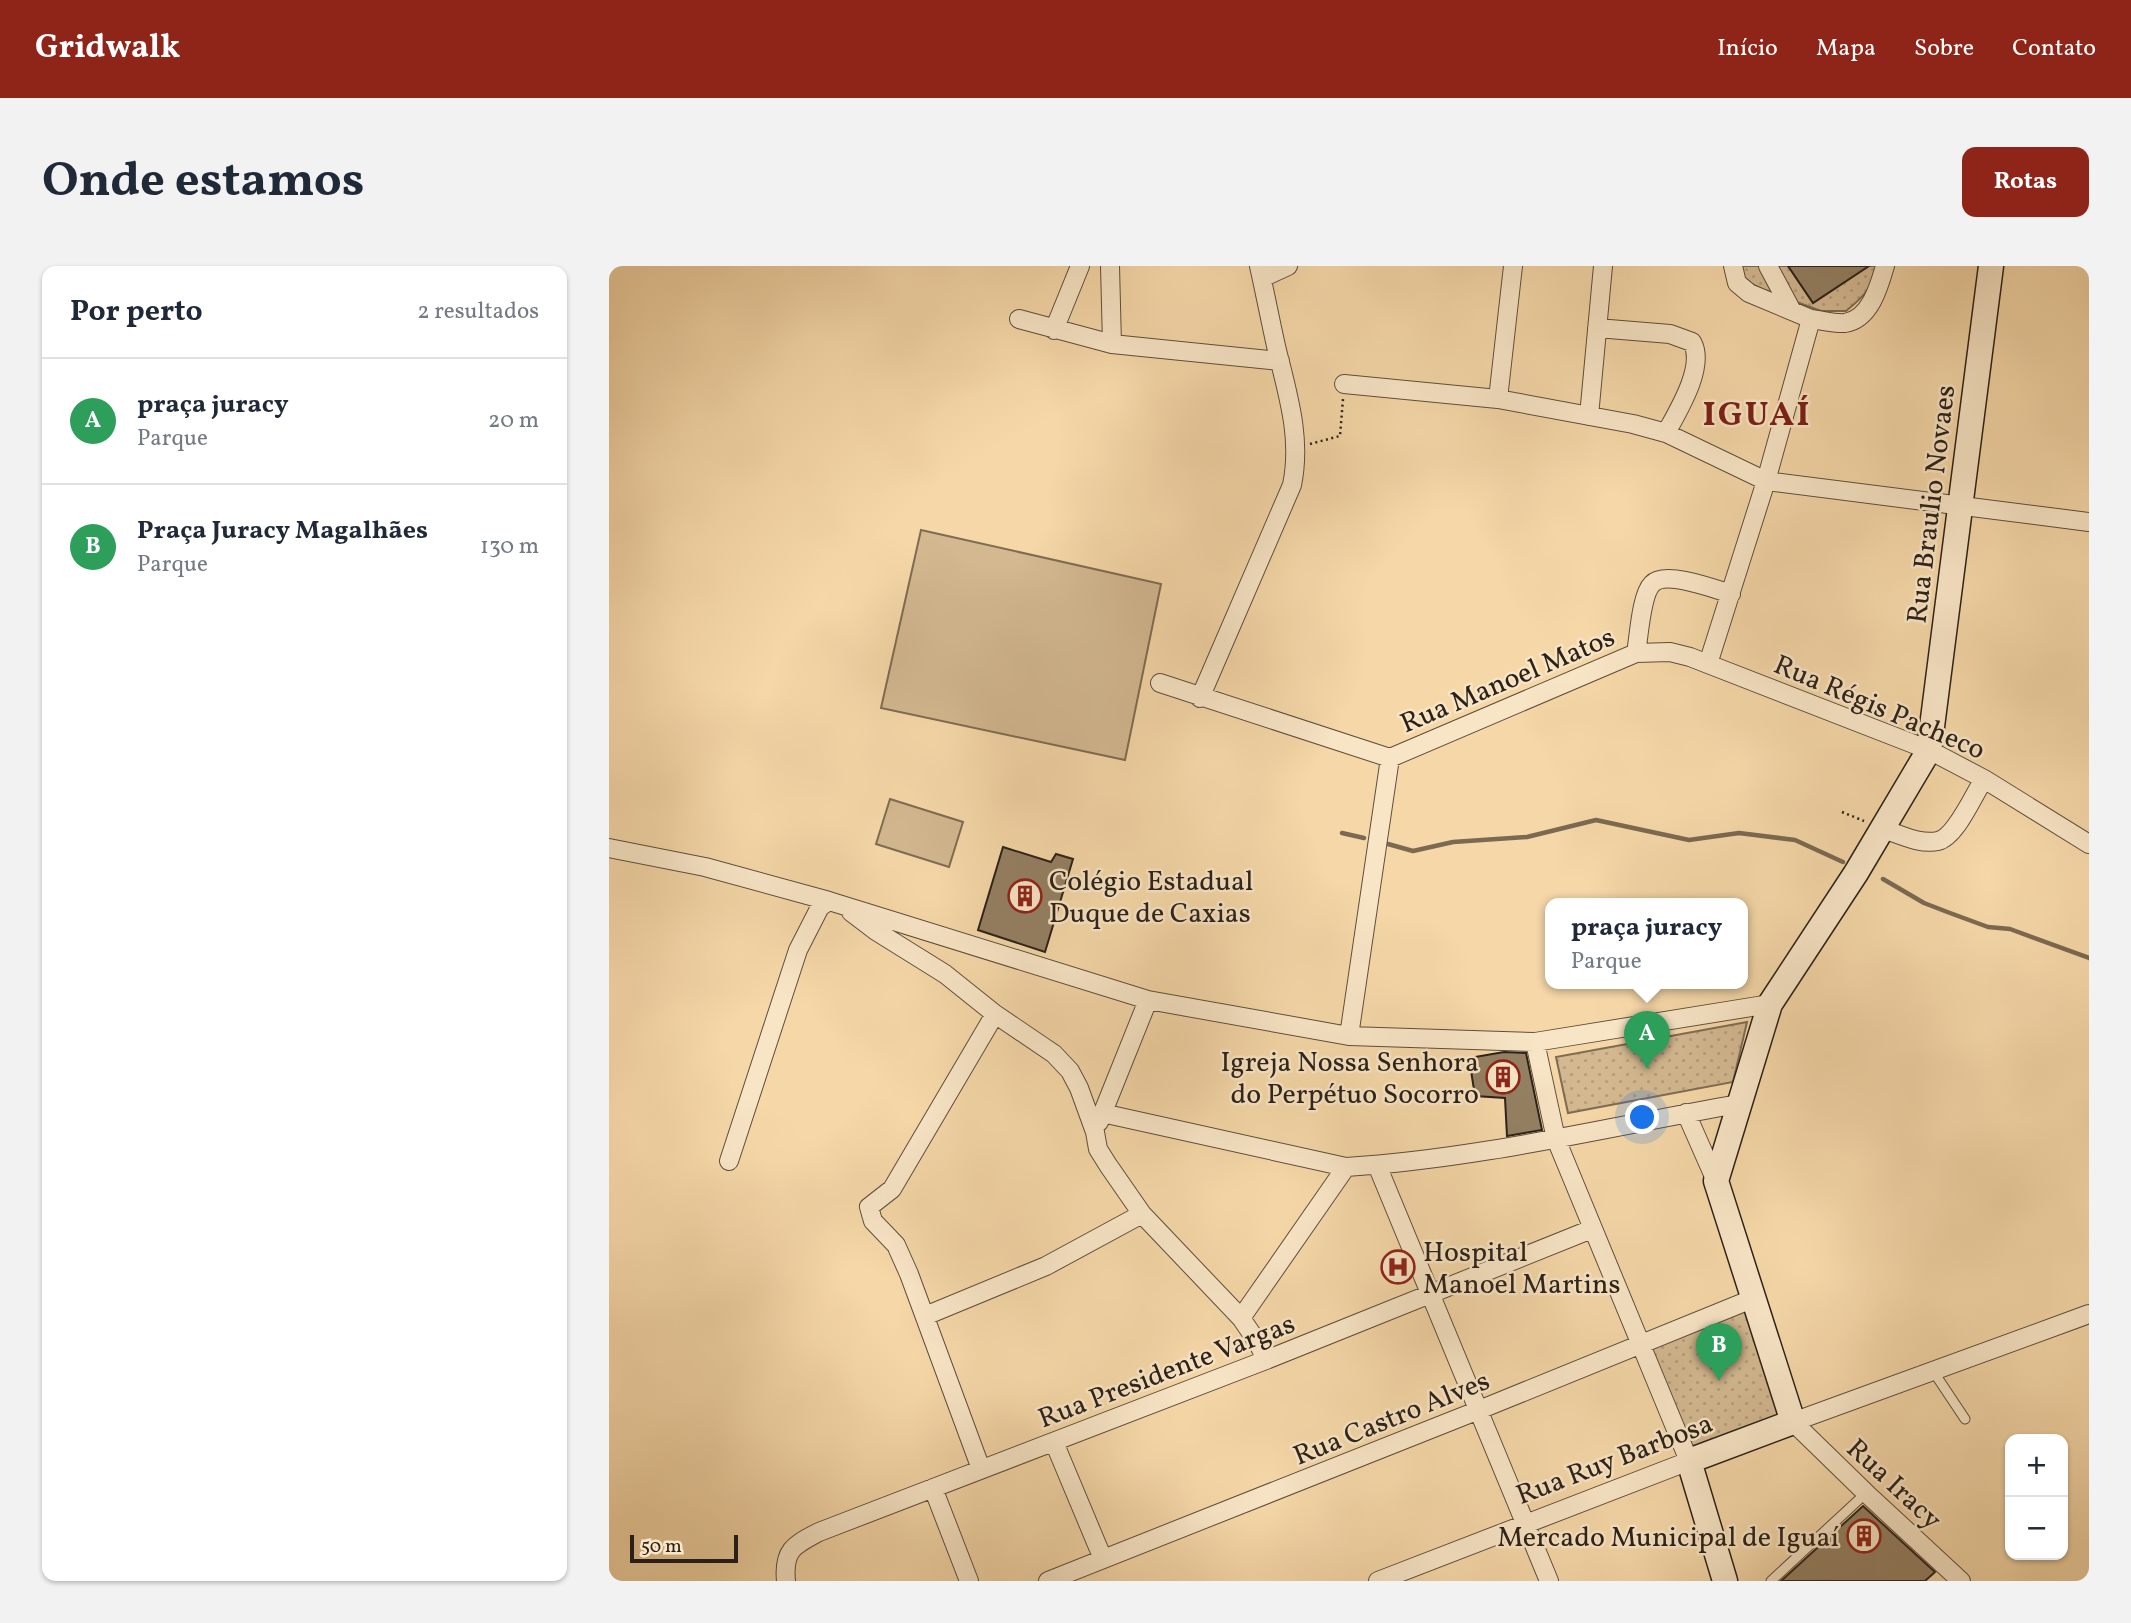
<!DOCTYPE html>
<html lang="pt">
<meta charset="utf-8">
<style>
body{margin:0;font-family:Vollkorn,serif;background:#f2f2f3;color:#1f2937}
.controls{position:absolute;right:21px;bottom:21px;display:grid;overflow:hidden;border-radius:14px;box-shadow:0 2px 5px #0004}
.controls button{width:63px;height:63px;display:grid;place-items:center;padding:0;border:0;border-bottom:2px solid #e0e1e3;background:#fff;color:#1f2937;font:35px sans-serif}
.scale{position:absolute;left:21px;bottom:18px;width:108px;box-sizing:border-box;padding-left:7px;border:4px solid #2b2119;border-top:0;font-size:19px;line-height:24px;white-space:nowrap;color:#2b2119;-webkit-text-stroke:5px #f8e5c6;paint-order:stroke}
.you{position:absolute;left:1034px;top:852px;width:24px;height:24px;margin:-18px;border:5px solid #fff;border-radius:50%;background:#1a73e8;box-shadow:0 0 0 10px #1a73e833}
.badge{display:grid;place-items:center;width:46px;height:46px;border-radius:50%;background:#8f2418;color:#fff;font-size:23px;font-weight:700}
.pin{position:absolute;translate:-50% -58px;filter:drop-shadow(0 2px 4px #0008)}
.pin::after{content:'';position:absolute;top:37px;width:24px;height:21px;background:inherit;clip-path:polygon(0 0,100% 0,50% 100%)}
.popup{position:absolute;left:936px;top:632px;width:203px;height:91px;box-sizing:border-box;display:grid;place-content:center;border-radius:14px;background:#fff;filter:drop-shadow(0 2px 5px #0005);font-size:23px;white-space:nowrap;color:#747a83}
.popup b{font-size:26px;color:#1f2937}
.popup::after{content:'';position:absolute;left:50%;top:100%;margin-left:-14px;border:14px solid transparent;border-top-color:#fff}
.list{margin:0;padding:0;list-style:none}
h2{display:flex;justify-content:space-between;align-items:center;height:91px;margin:0;padding:0 28px;font-size:30px}
h2 small{font-size:23px;font-weight:400;color:#747a83}
.list li{display:grid;grid-template-columns:46px 1fr auto;gap:21px;align-items:center;box-sizing:border-box;height:126px;padding:0 28px;border-top:2px solid #e0e1e3}
.list b{display:block;font-size:26px;white-space:nowrap}
.list p{margin:0;font-size:23px;white-space:nowrap;color:#747a83}
.list em{font-size:23px;font-style:normal;color:#747a83}
.map{position:relative;flex:none;width:1480px;height:1315px;overflow:hidden;border-radius:14px}
header{display:flex;align-items:center;gap:42px;box-sizing:border-box;height:98px;padding:0 35px;background:#8f2418;color:#fff}
header strong{font-size:33px}
nav{display:flex;gap:38px;margin-inline-start:auto;font-size:24px}
.intro{display:flex;align-items:center;justify-content:space-between;box-sizing:border-box;height:168px;padding:0 42px}
h1{margin:0;font-size:49px}
.button{padding:18px 32px;border-radius:14px;background:#8f2418;color:#fff;font-size:24px;font-weight:700}
main{display:flex;gap:42px;padding:0 42px}
aside{flex:1;background:#fff;border-radius:14px;box-shadow:0 2px 5px #0004}
.map>svg:first-child{display:block}
.grass{fill:#d3b890;stroke:#7f6c54;stroke-width:2}
.park{fill:url(#park-dots);stroke:#7f6c54;stroke-width:2}
.lines{fill:none;stroke-linecap:round;stroke-linejoin:round}
.stream{stroke:#7b6951;stroke-width:4.5}
.building{fill:#948063;stroke:#2b2119;stroke-width:2}
.lane-casing{stroke:#5e4e3d;stroke-width:11}
.street-casing{stroke:#5e4e3d;stroke-width:20}
.secondary-casing{stroke:#2b2119;stroke-width:27}
.path{stroke:#2b2119;stroke-width:2.5;stroke-dasharray:2 3.5;stroke-linecap:butt}
.lane{stroke:#f8e5c6;stroke-width:9}
.street{stroke:#f8e5c6;stroke-width:18}
.secondary{stroke:#f8e5c6;stroke-width:24}
.labels{text-anchor:middle;stroke-width:5;stroke-linejoin:round;paint-order:stroke}
.street-label{font-size:28px;fill:#2b2119;stroke:#f8e5c6}
.poi-label{font-size:28px;fill:#2b2119;stroke:#f8e5c6;text-anchor:start}
.district-label{font-size:35px;font-weight:bold;letter-spacing:2px;fill:#7a1f14;stroke:#f8e5c6}
</style>
<header>
<strong>Gridwalk</strong>
<nav><a>Início</a><a>Mapa</a><a>Sobre</a><a>Contato</a></nav>
</header>
<div class="intro"><h1>Onde estamos</h1><a class="button">Rotas</a></div>
<main>
<aside>
<h2>Por perto<small>2 resultados</small></h2>
<ul class="list">
<li><span class="badge" style="background:#2e9e5b">A</span><div><b>praça juracy</b><p>Parque</p></div><em>20 m</em></li>
<li><span class="badge" style="background:#2e9e5b">B</span><div><b>Praça Juracy Magalhães</b><p>Parque</p></div><em>130 m</em></li>
</ul>
</aside>
<div class="map">
<svg width="1480" height="1315" viewBox="0 0 1480 1315">
<defs>
<pattern id="park-dots" width="8" height="8" patternUnits="userSpaceOnUse" patternTransform="scale(1.75)"><rect width="8" height="8" fill="#d3b890"/><path d="M2 2h.1M6 6h.1" fill="none" stroke="#b59e7c" stroke-width="1.8" stroke-linecap="round"/></pattern>
</defs>
<rect width="100%" height="100%" fill="#f5d7a8"/>
<filter id="stains"><feTurbulence type="fractalNoise" baseFrequency=".00286" numOctaves="4"/><feColorMatrix values="0 0 0 0 .2 0 0 0 0 .09 0 0 0 0 .02 0 0 0 .5 -.17"/></filter>
<radialGradient id="worn" r=".72"><stop offset=".6" stop-color="#630" stop-opacity="0"/><stop offset="1" stop-color="#630" stop-opacity=".3"/></radialGradient>
<path class="grass" d="M312 264 552 318 516 494 272 442Z
M281 533 354 556 340 601 267 578Z"/>
<path class="park" d="M1131 0H1268C1265 21 1253 32 1237 45H1212L1155 24 1143 18 1133 9Z
M1138 756 1124 816 959 847 947 791Z
M1139 1044 1175 1148 1085 1184 1041 1083Z"/>
<g class="lines">
<path class="stream" d="M733 567 755 572
M779 578 804 585 844 576 918 571 987 554 1080 574 1130 567 1186 574 1234 596
M1274 613 1315 637 1341 647 1379 661 1401 663 1480 692"/>
</g>
<path class="building" d="M1179 0H1260L1204 37Z
M394 581 442 596 447 588 464 593 436 686 369 664Z
M895 786 917 787 933 864 898 870 896 832 866 830 860 792Z
M1254 1240 1326 1306 1316 1315H1172Z"/>
<g class="lines">
<defs>
<path id="lane" d="M1324 1105 1356 1153
M1162 1315 1257 1227"/>
<path id="street" d="M501 0 503 78
M1159 0 1183 45
M653 12 679 0
M410 53 503 78 671 95
M1202 53C1212 54 1226 58 1236 57 1261 53 1270 21 1276 0
M988 62 1061 68 1083 76C1097 100 1069 145 1057 167
M445 64 471 0
M735 118 889 133 1024 158 1057 167 1157 215 1480 256
M889 133 904 0
M980 150 994 0
M1027 387C1030 371 1032 329 1043 318 1056 304 1106 323 1122 328
M1099 398 1157 215 1202 53 1140 27 1128 17 1124 0
M551 417 781 492 1027 387 1061 386 1081 391 1320 484 1375 513 1480 578
M591 432 683 219C693 171 678 126 667 80 661 53 656 27 650 0
M1274 563C1290 568 1311 579 1329 575 1347 571 1365 528 1375 513
M0 582 96 601 220 635 539 734 740 770 926 776 1161 738
M242 646 267 665 336 708 386 748 445 788 461 805 470 822 486 866 489 883 499 899 533 948 632 1052 649 1077 657 1094
M740 770 781 492
M493 847 737 901C869 893 999 861 1129 838
M1077 847 1107 915
M490 856 539 734
M120 895 189 684 211 641 220 635
M768 899 940 1315
M316 1050 437 1000 533 948
M632 1052 737 901
M445 1176 494 1293
M372 1203 300 1008 287 979 264 955 260 941 283 923 386 748
M324 1222 360 1315
M177 1315C174 1284 185 1279 210 1266L657 1094 983 963
M439 1315 870 1144 1143 1033
M769 1315 1080 1195 947 873 926 776
M1352 1315 1257 1227 1184 1156 1480 1048"/>
<path id="secondary" d="M1116 1315 1080 1195 1184 1156 1107 915 1161 738 1247 607 1320 484 1382 0"/>
</defs>
<use href="#lane" class="lane-casing"/>
<use href="#street" class="street-casing"/>
<use href="#secondary" class="secondary-casing"/>
<path class="path" d="M701 178 731 170 734 133
M1233 546 1255 555"/>
<use href="#lane" class="lane"/>
<use href="#street" class="street"/>
<use href="#secondary" class="secondary"/>
</g>
<defs>
<symbol id="building-ring" viewBox="-11 -11 22 22"><circle r="9.5" fill="#f8e5c6" stroke="#8f2418" stroke-width="1.5"/><path d="M-4-6H4V6H1V3H-1V6H-4ZM-2.5-4.3h1.7v1.8h-1.7ZM.8-4.3h1.7v1.8H.8ZM-2.5-1h1.7V.8h-1.7ZM.8-1h1.7V.8H.8Z" fill="#8f2418"/></symbol>
<symbol id="hospital-ring" viewBox="-11 -11 22 22"><circle r="9.5" fill="#f8e5c6" stroke="#8f2418" stroke-width="1.5"/><path d="M-5-5h3v3.5h4V-5h3V5h-3V1.5h-4V5h-3Z" fill="#8f2418"/></symbol>
</defs>
<g fill-rule="evenodd">
<use href="#building-ring" x="397" y="611" width="38" height="38"/>
<use href="#building-ring" x="875" y="792" width="38" height="38"/>
<use href="#hospital-ring" x="770" y="982" width="38" height="38"/>
<use href="#building-ring" x="1236" y="1251" width="38" height="38"/>
</g>
<g class="labels">
<g class="street-label">
<text transform="translate(1321 238) rotate(-83)" y="10">Rua Braulio Novaes</text>
<text transform="translate(898 413) rotate(-23)" y="10">Rua Manoel Matos</text>
<text transform="translate(1271 440) rotate(23)" y="10">Rua Régis Pacheco</text>
<text transform="translate(557 1104) rotate(-21)" y="10">Rua Presidente Vargas</text>
<text transform="translate(782 1151) rotate(-22)" y="10">Rua Castro Alves</text>
<text transform="translate(1005 1192) rotate(-21)" y="10">Rua Ruy Barbosa</text>
<text transform="translate(1286 1217) rotate(43)" y="10">Rua Iracy</text>
</g>
<g class="poi-label">
<text x="440" y="624">Colégio Estadual<tspan x="440" dy="32">Duque de Caxias</tspan></text>
<text x="870" y="805" text-anchor="end">Igreja Nossa Senhora<tspan x="870" dy="32">do Perpétuo Socorro</tspan></text>
<text x="814" y="995">Hospital<tspan x="814" dy="32">Manoel Martins</tspan></text>
<text x="1230" y="1280" text-anchor="end">Mercado Municipal de Iguaí</text>
</g>
<g class="district-label">
<text x="1148" y="159">IGUAÍ</text>
</g>
</g>
<rect width="100%" height="100%" filter="url(#stains)"/>
<rect width="100%" height="100%" fill="url(#worn)"/>
</svg>
<div class="controls">
<button>+</button>
<button>−</button>
</div>
<div class="scale">50 m</div>
<div class="you"></div>
<div class="pin badge" style="left:1038px;top:803px;background:#2e9e5b">A</div>
<div class="popup"><b>praça juracy</b>Parque</div>
<div class="pin badge" style="left:1110px;top:1115px;background:#2e9e5b">B</div>
</div>
</main>
